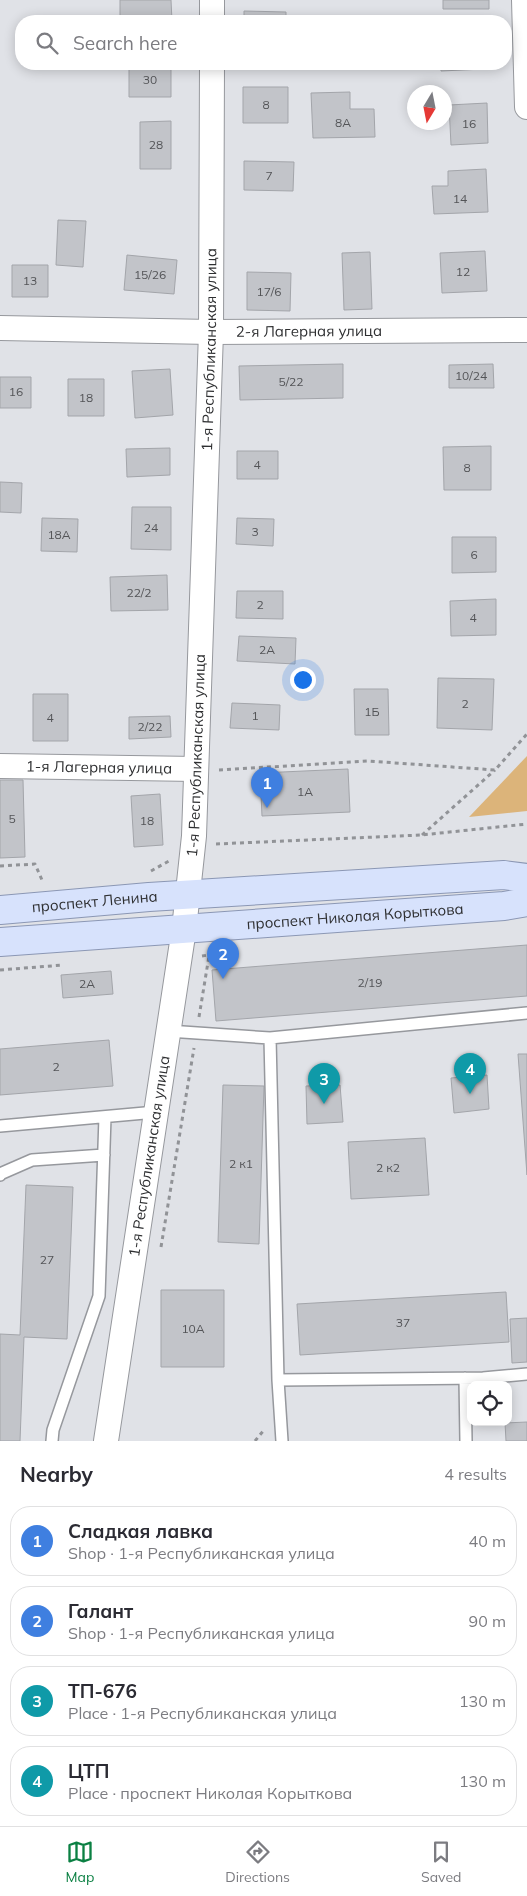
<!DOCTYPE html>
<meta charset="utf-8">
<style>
body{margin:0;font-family:Mulish,sans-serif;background:#f7f7f7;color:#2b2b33}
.controls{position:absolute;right:15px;bottom:15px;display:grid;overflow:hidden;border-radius:10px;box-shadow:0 2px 12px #0003}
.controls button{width:45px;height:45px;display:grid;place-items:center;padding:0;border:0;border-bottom:1px solid #e1e1e2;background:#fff;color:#2b2b33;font:25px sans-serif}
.compass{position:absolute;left:407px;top:85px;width:45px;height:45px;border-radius:50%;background:#fff;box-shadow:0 2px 12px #0003;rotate:190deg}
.you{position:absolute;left:302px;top:679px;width:18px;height:18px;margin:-12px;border:4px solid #fff;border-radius:50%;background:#1a73e8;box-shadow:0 0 0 8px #1a73e833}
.badge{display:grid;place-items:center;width:32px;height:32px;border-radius:50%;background:#0b8043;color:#fff;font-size:16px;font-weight:700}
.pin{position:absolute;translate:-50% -41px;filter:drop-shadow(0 1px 2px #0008)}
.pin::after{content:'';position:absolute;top:26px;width:18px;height:15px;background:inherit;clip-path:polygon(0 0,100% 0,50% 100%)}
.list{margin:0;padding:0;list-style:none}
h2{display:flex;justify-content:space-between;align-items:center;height:65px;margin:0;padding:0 20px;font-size:21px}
h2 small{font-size:16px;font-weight:400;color:#7c7c81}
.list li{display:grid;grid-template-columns:32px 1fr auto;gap:15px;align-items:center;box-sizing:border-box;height:70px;margin:0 10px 10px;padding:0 10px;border:1px solid #e1e1e2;border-radius:20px}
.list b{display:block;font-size:19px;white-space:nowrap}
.list p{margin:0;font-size:16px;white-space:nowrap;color:#7c7c81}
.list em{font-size:16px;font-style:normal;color:#7c7c81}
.icon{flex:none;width:28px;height:28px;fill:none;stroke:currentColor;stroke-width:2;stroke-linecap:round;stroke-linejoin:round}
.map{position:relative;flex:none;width:527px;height:1441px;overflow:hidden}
.search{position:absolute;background:#fff;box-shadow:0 2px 12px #0003;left:15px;right:15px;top:15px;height:55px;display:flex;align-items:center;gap:12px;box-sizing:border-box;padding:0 18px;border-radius:20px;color:#7c7c81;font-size:19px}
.sheet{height:385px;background:#fff}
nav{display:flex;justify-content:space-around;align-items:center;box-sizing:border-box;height:70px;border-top:1px solid #e1e1e2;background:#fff;font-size:14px;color:#7c7c81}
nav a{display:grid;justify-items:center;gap:2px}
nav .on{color:#0b8043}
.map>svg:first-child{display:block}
.green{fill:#dcb47a}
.building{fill:#c2c4c9;stroke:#a3a5aa}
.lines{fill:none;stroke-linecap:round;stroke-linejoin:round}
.service-casing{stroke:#96989d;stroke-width:14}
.minor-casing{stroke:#96989d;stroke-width:26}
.primary-casing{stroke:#8b97b4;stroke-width:30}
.path{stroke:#919397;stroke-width:3;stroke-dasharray:4 4;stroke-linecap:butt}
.service{stroke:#fff;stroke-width:11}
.minor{stroke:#fff;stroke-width:24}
.primary{stroke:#d7e2fc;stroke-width:28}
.labels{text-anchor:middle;stroke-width:4;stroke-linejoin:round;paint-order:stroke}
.number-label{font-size:12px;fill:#535457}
.street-label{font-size:15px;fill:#2e2f31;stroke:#e0e2e7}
</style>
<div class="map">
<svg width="527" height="1441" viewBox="0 0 527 1441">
<rect width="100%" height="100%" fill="#e0e2e7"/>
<path class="green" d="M527 756V811L469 817Z"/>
<path class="building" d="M120 0H171L172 21H120Z
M443 0H489V9H443Z
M244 11 286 12V21H244Z
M129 64H171V97H129Z
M441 64H484V69L441 71Z
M243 87H288V123H243Z
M350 92V109H374L375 137 313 138 311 93Z
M487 103 488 143 451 145 449 105Z
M171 121V169H140V122Z
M244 161 294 162 293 191 244 190Z
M486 169 488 212 434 214 432 186H448V171Z
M58 220 86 221 83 267 56 265Z
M485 251 487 291 442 293 440 253Z
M370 252 372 309 344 310 342 253Z
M127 255 177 260 174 294 124 290Z
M12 265H48V297H12Z
M247 272 291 273 290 311 247 310Z
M343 364V398L240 400 239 366Z
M493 364 494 388H449V365Z
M170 369 173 415 135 418 132 371Z
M0 377H31V408H0Z
M68 379H104V416H68Z
M491 446V490H444L443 447Z
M170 448V475L127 477 126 449Z
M237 451H278V479H237Z
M0 482 22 483 21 513 0 512Z
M132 507H171V550L131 549Z
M42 518 78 519 77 552 41 551Z
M237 518 274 519 273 546 236 544Z
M452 537H496V572L452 573Z
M167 575 168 610 111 611 110 577Z
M237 591H283V619L236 618Z
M496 599V635L451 636 450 601Z
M239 636 296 638 295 664 237 661Z
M438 678 494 679 492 730 437 728Z
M354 689H388L389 735H355Z
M33 694H68V741H33Z
M232 703 280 705 279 730 230 728Z
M170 716 171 737 129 739V717Z
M348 769 350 812 262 816 260 773Z
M0 780H23L25 857 0 858Z
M160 794 163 845 134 847 131 796Z
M527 945V996L216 1021 212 970Z
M111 971 113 994 63 998 61 975Z
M109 1040 113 1086 0 1095V1049Z
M518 1054H527V1175Z
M487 1075 489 1109 454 1113 451 1078Z
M223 1085 264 1086 259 1244 218 1242Z
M340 1085 343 1122 307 1124 306 1086Z
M425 1138 429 1195 351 1199 348 1142Z
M26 1185 73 1187 67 1339 24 1337 20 1441H0V1334L20 1335Z
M161 1290H224V1367H161Z
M506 1292 509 1342 300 1355 297 1304Z
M527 1318V1362L512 1363 510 1319Z
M527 1422V1441H506L505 1423Z"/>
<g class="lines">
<defs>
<path id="service" d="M168 1031 270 1038 278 1380
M270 1038 527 1013
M0 1126 156 1112
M0 1175V1174L32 1160 104 1155
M465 1378 466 1441
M52 1441 53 1430 99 1296 105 1117
M282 1441 278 1380 483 1378 527 1374"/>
<g id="minor">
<path d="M524 0 527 107"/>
<path d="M212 21V0"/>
<path id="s1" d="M0 328 211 332 527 330"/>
<path id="s2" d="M0 766 196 769"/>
<path id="s3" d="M106 1441 184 929 194 836 211 332 212 64"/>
</g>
<g id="primary">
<path id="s4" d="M0 910 149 897 504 875 527 878"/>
<path id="s5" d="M0 942 504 906 527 902"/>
</g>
</defs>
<use href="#service" class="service-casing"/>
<use href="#minor" class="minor-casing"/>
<use href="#primary" class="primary-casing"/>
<path class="path" d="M219 770 368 761 495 770 527 734
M422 835 495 770
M216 844 421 835 527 824
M0 866 35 864 42 880H45
M151 871 169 861
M202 956 221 953
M0 970 63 965
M199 1017 209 956
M161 1247 194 1048
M255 1441 264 1430"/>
<use href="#service" class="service"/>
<use href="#minor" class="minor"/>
<use href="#primary" class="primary"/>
</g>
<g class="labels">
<g class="number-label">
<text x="150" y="84">30</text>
<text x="266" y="109">8</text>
<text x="343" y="127">8А</text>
<text x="469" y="128">16</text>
<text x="156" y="149">28</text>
<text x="269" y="180">7</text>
<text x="460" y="203">14</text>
<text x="463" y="276">12</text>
<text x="150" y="279">15/26</text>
<text x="30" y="285">13</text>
<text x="269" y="296">17/6</text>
<text x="471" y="380">10/24</text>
<text x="291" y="386">5/22</text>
<text x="16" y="396">16</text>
<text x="86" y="402">18</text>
<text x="257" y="469">4</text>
<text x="467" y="472">8</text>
<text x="151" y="532">24</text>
<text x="255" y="536">3</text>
<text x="59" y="539">18А</text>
<text x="474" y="559">6</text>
<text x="139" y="597">22/2</text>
<text x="260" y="609">2</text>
<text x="473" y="622">4</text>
<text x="267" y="654">2А</text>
<text x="465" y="708">2</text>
<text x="372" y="716">1Б</text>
<text x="255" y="720">1</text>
<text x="50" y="722">4</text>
<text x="150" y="731">2/22</text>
<text x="305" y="796">1А</text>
<text x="12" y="823">5</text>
<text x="147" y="825">18</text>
<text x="370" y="987">2/19</text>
<text x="87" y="988">2А</text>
<text x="56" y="1071">2</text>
<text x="241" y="1168">2 к1</text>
<text x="388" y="1172">2 к2</text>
<text x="47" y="1264">27</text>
<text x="403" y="1327">37</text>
<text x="193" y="1333">10А</text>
</g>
<g class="street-label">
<text dy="5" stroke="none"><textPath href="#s1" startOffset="309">2-я Лагерная улица</textPath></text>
<text dy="5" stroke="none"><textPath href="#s3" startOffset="1098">1-я Республиканская улица</textPath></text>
<text dy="5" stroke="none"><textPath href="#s3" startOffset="692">1-я Республиканская улица</textPath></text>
<text dy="5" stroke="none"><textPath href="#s2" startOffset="99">1-я Лагерная улица</textPath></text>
<text dy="5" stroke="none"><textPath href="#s4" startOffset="95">проспект Ленина</textPath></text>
<text dy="5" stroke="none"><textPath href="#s5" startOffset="356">проспект Николая Корыткова</textPath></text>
<text dy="5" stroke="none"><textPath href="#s3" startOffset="288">1-я Республиканская улица</textPath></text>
</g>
</g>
</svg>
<div class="controls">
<button><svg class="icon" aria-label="locate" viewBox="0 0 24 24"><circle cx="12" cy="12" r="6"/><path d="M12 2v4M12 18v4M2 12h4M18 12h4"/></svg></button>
</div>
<svg class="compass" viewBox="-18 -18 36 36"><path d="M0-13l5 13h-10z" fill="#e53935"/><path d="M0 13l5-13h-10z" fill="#7c7c81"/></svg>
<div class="you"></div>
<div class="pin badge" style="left:267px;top:808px;background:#3f7fe0">1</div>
<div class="pin badge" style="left:223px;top:979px;background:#3f7fe0">2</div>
<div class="pin badge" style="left:324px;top:1104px;background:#0f9aa8">3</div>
<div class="pin badge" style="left:470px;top:1094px;background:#0f9aa8">4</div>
<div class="search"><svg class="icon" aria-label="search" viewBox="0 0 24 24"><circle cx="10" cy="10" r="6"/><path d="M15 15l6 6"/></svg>Search here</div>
</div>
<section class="sheet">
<h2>Nearby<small>4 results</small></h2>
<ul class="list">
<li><span class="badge" style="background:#3f7fe0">1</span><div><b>Сладкая лавка</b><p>Shop · 1-я Республиканская улица</p></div><em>40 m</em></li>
<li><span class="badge" style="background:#3f7fe0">2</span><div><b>Галант</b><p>Shop · 1-я Республиканская улица</p></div><em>90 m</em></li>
<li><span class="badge" style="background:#0f9aa8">3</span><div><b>ТП-676</b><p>Place · 1-я Республиканская улица</p></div><em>130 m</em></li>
<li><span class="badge" style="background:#0f9aa8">4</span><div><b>ЦТП</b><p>Place · проспект Николая Корыткова</p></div><em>130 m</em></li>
</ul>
</section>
<nav>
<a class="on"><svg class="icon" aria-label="map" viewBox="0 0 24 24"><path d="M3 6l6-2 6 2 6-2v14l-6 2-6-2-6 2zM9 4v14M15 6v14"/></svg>Map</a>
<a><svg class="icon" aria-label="directions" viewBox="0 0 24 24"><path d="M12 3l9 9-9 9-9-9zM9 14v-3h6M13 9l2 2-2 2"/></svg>Directions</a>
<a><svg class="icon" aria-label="saved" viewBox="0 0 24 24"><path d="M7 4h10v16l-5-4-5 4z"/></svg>Saved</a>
</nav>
